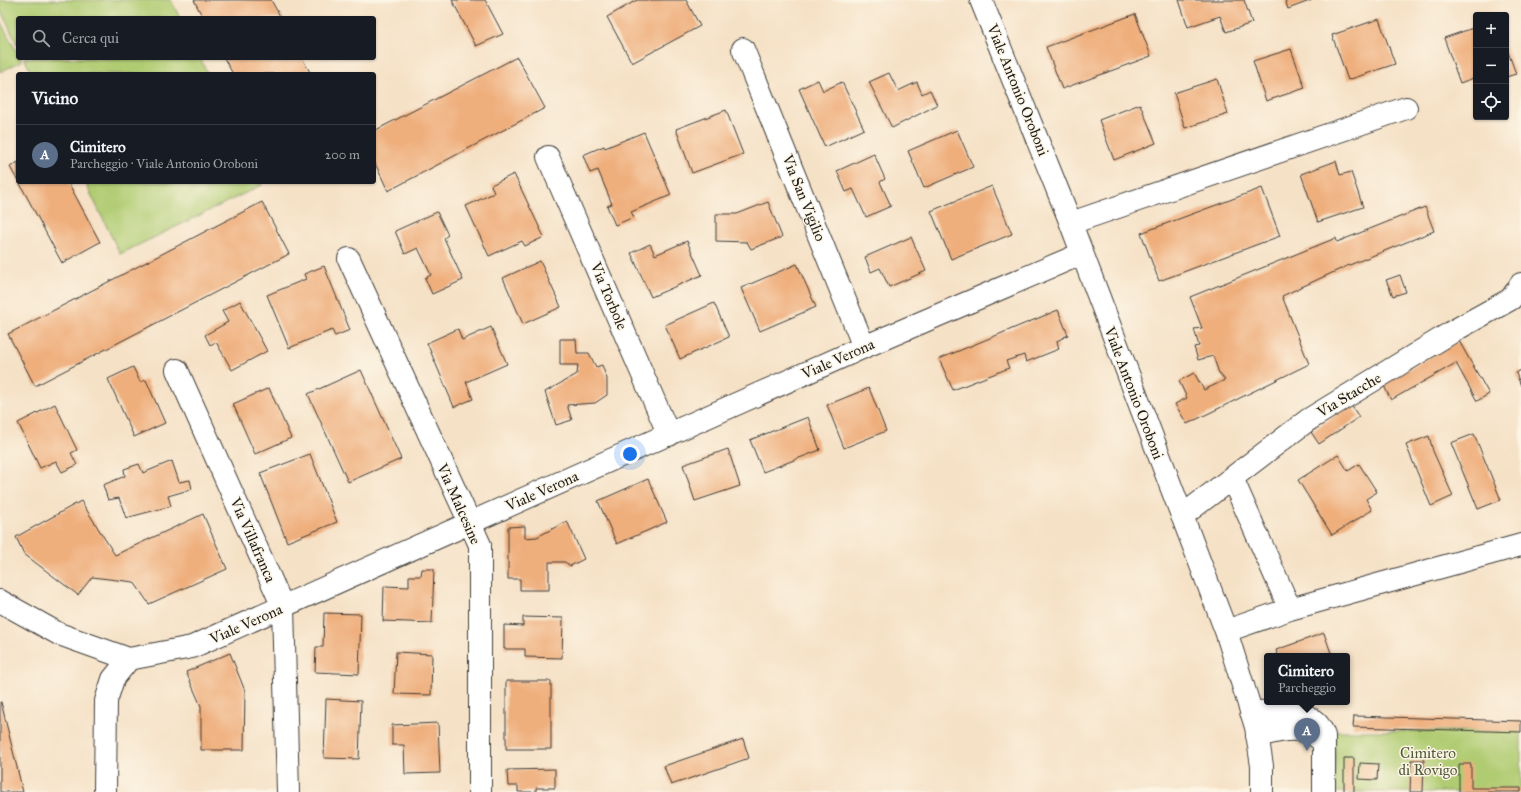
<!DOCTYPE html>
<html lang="it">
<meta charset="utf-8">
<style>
body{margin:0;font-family:"IM FELL Great Primer",serif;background:#20242c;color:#f1f3f6}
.controls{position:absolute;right:12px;top:12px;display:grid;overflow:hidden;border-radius:4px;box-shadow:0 1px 3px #0004}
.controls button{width:36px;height:36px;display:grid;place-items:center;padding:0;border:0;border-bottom:1px solid #363941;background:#171b24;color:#f1f3f6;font:20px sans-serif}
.you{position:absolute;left:630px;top:454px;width:14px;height:14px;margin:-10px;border:3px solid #fff;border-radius:50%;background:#1a73e8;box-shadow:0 0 0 6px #1a73e833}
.badge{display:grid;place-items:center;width:26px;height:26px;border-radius:50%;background:#7c3aed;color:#fff;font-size:13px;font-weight:700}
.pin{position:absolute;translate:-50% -33px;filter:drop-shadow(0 1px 2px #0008)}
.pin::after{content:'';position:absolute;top:21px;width:14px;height:12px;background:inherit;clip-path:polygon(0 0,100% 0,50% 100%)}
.popup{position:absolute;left:1264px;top:653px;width:86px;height:52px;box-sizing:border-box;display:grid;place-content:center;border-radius:4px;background:#171b24;filter:drop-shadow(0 1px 3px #0005);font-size:13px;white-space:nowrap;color:#9ea1a6}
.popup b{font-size:15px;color:#f1f3f6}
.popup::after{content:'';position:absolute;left:50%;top:100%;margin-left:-8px;border:8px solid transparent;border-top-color:#171b24}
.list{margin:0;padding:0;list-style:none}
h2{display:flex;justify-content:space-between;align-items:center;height:52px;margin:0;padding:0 16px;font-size:17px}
h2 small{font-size:13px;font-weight:400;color:#9ea1a6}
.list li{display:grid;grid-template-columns:26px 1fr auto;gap:12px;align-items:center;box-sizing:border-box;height:60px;padding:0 16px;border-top:1px solid #363941}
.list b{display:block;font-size:15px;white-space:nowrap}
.list p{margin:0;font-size:13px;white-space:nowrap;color:#9ea1a6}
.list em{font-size:13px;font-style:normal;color:#9ea1a6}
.icon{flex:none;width:22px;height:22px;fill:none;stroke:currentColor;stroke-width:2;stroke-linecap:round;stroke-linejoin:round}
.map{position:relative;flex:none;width:1521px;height:792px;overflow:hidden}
.search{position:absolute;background:#171b24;box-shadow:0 1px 3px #0004;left:16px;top:16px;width:360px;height:44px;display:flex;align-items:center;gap:10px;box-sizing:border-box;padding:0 14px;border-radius:4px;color:#9ea1a6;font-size:15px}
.panel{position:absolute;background:#171b24;box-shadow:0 1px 3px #0004;left:16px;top:72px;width:360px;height:112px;border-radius:4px}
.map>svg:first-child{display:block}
.green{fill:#b0cc72;stroke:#667447}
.building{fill:#efaf7d}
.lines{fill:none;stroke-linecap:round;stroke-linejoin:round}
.minor-casing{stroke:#3d3a36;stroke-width:24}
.minor{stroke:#fff;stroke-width:22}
.labels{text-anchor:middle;stroke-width:3;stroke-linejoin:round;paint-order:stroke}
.street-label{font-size:15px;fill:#1c1c1c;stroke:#fcf5e5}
.park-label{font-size:15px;fill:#505a3a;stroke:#fcf5e5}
</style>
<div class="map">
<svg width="1521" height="792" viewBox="0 0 1521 792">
<rect width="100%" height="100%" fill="#fcf5e5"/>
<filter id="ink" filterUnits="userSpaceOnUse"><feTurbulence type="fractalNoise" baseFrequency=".025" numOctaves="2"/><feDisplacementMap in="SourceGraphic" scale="8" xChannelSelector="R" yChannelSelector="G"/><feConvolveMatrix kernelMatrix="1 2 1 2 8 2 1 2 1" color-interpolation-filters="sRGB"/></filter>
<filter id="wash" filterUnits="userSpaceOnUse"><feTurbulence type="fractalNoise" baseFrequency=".012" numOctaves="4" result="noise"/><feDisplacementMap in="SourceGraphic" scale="16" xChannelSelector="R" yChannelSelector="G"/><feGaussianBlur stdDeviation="0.9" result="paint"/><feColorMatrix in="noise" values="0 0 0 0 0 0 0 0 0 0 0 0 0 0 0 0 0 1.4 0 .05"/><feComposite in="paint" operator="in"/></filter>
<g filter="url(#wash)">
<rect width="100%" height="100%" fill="#f5e1c6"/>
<path class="green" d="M0 0H171L180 18H18V46L0 9Z
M0 21 18 54V58H20L22 61 0 72Z
M24 58H200L208 74H32Z
M85 182H261L262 185 120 254Z
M1335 731H1521V792H1335Z"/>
<g id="blocks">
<path class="building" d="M194 0H271L281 18H203Z
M452 0H485L503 34 476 46Z
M637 0H686L700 26 632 63 607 17Z
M1179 0H1244L1252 23 1226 32 1220 16 1188 27Z
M1285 0H1312L1288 9Z
M1135 14 1151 56 1062 89 1046 47Z
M1379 19 1395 64 1348 80 1332 35Z
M1476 27V77L1460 83 1444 38Z
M1506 46 1516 74 1506 77Z
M1291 49 1305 88 1266 101 1253 61Z
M517 57 545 108 388 191 374 161V131Z
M224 58H302L311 74H233Z
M889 73 898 91 917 82 922 94 930 90 937 105 892 128 869 82Z
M1217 79 1228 114 1185 128 1174 93Z
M818 80 823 91 842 82 864 129 825 147 799 89Z
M1140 104 1156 143 1114 160 1099 120Z
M726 110 743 154 692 173 676 129Z
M957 130 973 167 924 188 908 151Z
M644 132 671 195 631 212 634 217 615 225 607 206 612 204 598 170 590 173 583 155 604 146 605 148Z
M874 154 885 179 880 182 891 206 866 217 853 189 846 192 837 171Z
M1336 161 1340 175 1351 172 1363 207 1318 222 1301 174Z
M18 162V181L10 167Z
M514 174 544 237 525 246 522 241 489 256 466 206 494 193 491 185Z
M19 182H68L100 242 62 263Z
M992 186 1012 234 951 259 931 211Z
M1262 188 1280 236 1159 281 1141 233Z
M262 202 289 254 35 386 8 334Z
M768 202 782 237 751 249 747 242 716 241V214H737Z
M1425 207 1434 231 1347 266 1282 296 1309 364 1187 424 1175 404 1187 398 1179 381 1194 373 1204 390 1225 380 1219 373 1213 356 1198 360 1194 347 1199 346 1194 329 1202 328 1190 297 1336 238 1337 242Z
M437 212 448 235 444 238 463 280 432 294 425 278 431 275 418 248 405 254 395 231Z
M911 237 926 271 889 287 880 268 871 272 865 257Z
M687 241 702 275 651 297 631 253 650 244 655 255Z
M540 261 561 307 523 324 503 278Z
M797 264 816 307 760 331 741 288Z
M324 266 350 330 335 336 332 330 289 348 267 295 306 279 304 274Z
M1400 275 1406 292 1393 296 1386 280Z
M240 301 267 351 232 370 216 342 210 345 205 335 228 322 222 311Z
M714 303 729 337 680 359 665 325Z
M1058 310 1068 335 1057 341 1059 349 1026 362 1024 355 1006 361 1009 368 953 390 939 359Z
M491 327 507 364 466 382 473 399 454 407 427 343 458 329 462 340Z
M560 339H576L577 353H589L596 367 602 365 607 379V395L595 403 567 405 572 420 556 425 545 392 577 374 578 365H560Z
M1459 341 1489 394 1477 401 1456 363 1391 400 1383 384Z
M133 367 140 382 146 380 165 423 134 437 108 379Z
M361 370 401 459 348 482 308 394Z
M1521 370V386L1516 373Z
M269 388 291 438 255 454 233 404Z
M869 388 886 431 844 448 827 405Z
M55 404 77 450 71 453 77 465 62 472 56 461 40 468 18 423Z
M1351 405 1359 417 1319 444 1311 432Z
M808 417 820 450 763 472 750 440Z
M1474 434 1501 500 1478 509 1451 443Z
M1429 436 1433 451 1453 496 1431 506 1406 445Z
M728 449 740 486 695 501 683 465Z
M310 454 337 522 287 542 260 473Z
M1338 455 1348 471 1359 464 1377 492 1366 499 1372 510 1332 535 1298 480Z
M172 461 179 482 190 480 192 489 168 496 171 506 126 518 119 498 108 500 103 485 125 476 124 469 139 464 143 473Z
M648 479 667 522 617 544 598 501Z
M81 501 115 555 203 514 227 569 149 604 134 582 92 577 78 595 24 554 16 537Z
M567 521 584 559 570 566 565 562H549V590H520V579H508V527L525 526V538L537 537Z
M422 569H434L432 623 383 621 384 586 409 587V576H421Z
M324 613 361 614 359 674 315 672 316 647H323Z
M523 617 563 618 562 658 525 657V649H504V625L523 626Z
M1324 633 1332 656H1278L1276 650Z
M396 652 432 654 431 695 394 694Z
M230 653 245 691 244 750H201V706L186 672Z
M506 681H551V749H506Z
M326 699 361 701 359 759 324 758Z
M0 702H1L23 792H0Z
M1354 716 1521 721V732L1353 727Z
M438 723 440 773 405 774 404 745H392V725Z
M743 739 749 758 671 785 664 766Z
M1344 758H1354V792H1344Z
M1411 760H1424L1423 792H1410Z
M1360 763 1378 764 1377 780 1359 779Z
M1459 764H1471V788H1521V792H1459Z
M555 769V788H536V792H518V786H508L507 770Z"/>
</g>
</g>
<g filter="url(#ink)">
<use href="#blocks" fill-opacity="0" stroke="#3d3a36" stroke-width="1"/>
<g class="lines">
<defs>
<path id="minor" d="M981 0 1068 216 1226 631 1256 727 1262 766V792
M743 49 864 347
M548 157 669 435
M1071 223 1406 108
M349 259 480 545V792
M177 370 283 607 288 792
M1232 478 1290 609
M1182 516 1308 420 1457 329 1511 299 1521 284
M0 601 59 634 129 659 192 647 864 347 1081 254
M1226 631 1290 609 1521 545
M1251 712C1277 712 1314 705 1324 736V792
M1257 736C1272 733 1290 727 1305 731 1312 732 1318 738 1324 742
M105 792 106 701 113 679 129 659"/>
</defs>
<use href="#minor" class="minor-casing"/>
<use href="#minor" class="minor"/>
</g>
</g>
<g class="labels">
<g class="street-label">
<text transform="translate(1018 90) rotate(68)" y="5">Viale Antonio Oroboni</text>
<text transform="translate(804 198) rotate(68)" y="5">Via San Vigilio</text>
<text transform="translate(609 296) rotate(67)" y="5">Via Torbole</text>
<text transform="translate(838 359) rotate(-24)" y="5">Viale Verona</text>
<text transform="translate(1134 393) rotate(69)" y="5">Viale Antonio Oroboni</text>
<text transform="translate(1349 395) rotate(-31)" y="5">Via Stacche</text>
<text transform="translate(542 491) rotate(-24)" y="5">Viale Verona</text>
<text transform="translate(459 504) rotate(66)" y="5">Via Malcesine</text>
<text transform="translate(253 540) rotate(66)" y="5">Via Villafranca</text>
<text transform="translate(246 624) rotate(-24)" y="5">Viale Verona</text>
</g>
<g class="park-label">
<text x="1428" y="758">Cimitero<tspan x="1428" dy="17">di Rovigo</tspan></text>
</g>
</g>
</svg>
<div class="controls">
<button>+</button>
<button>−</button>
<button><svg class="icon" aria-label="locate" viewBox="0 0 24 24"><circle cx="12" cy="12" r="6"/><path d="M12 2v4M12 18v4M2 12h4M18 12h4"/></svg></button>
</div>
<div class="you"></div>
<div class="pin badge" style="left:1307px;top:751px;background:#5c6f8a">A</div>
<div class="popup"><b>Cimitero</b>Parcheggio</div>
<div class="search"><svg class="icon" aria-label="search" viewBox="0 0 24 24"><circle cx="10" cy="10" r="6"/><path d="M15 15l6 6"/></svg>Cerca qui</div>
<section class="panel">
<h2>Vicino<small></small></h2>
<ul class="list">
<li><span class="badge" style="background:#5c6f8a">A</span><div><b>Cimitero</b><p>Parcheggio · Viale Antonio Oroboni</p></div><em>200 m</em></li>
</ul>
</section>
</div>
